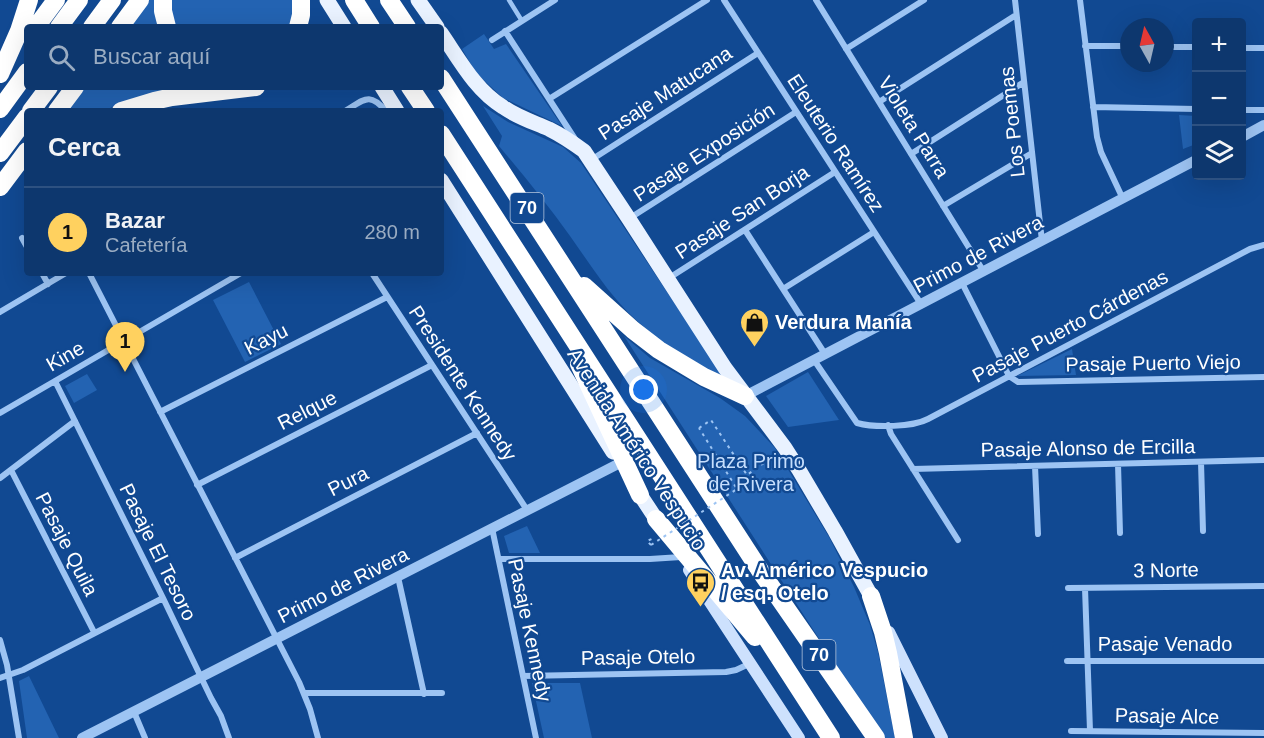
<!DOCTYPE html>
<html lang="es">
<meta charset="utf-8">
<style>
body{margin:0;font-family:Helvetica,sans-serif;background:#1b4276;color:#f1f3f6}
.controls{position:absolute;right:18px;top:18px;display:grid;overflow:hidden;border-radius:6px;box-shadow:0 6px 24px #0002}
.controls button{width:54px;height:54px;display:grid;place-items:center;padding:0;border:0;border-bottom:2px solid #2d5181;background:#0d376e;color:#f1f3f6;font:30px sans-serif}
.compass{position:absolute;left:1120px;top:18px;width:54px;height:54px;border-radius:50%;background:#0d376e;box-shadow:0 6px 24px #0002;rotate:352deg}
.you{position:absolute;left:644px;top:390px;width:21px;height:21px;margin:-15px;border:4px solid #fff;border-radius:50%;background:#1a73e8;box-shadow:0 0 0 9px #1a73e833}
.badge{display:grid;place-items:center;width:39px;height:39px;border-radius:50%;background:#ffd15f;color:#111;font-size:20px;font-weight:700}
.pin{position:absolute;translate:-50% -50px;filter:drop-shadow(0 2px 3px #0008)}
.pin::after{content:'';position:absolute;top:32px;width:21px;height:18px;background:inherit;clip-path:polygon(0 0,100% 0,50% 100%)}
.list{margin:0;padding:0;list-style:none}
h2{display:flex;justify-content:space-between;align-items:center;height:78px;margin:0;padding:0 24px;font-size:26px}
h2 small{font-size:20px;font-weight:400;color:#9aacc2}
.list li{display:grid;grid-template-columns:39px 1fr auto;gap:18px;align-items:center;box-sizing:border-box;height:90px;padding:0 24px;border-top:2px solid #2d5181}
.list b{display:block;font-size:22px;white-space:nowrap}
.list p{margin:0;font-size:20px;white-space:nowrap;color:#9aacc2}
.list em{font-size:20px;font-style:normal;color:#9aacc2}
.icon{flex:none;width:33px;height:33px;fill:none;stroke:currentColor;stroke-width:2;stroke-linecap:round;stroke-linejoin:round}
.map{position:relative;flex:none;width:1264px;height:738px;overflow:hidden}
.search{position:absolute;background:#0d376e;box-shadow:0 6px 24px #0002;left:24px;top:24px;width:420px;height:66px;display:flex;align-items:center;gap:15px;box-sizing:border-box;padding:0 21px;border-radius:6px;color:#9aacc2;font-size:22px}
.panel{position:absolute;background:#0d376e;box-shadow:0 6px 24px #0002;left:24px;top:108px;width:420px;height:168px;border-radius:6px}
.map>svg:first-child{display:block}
.green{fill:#2363b2}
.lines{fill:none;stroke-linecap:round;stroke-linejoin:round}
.path{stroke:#9dc4f3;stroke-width:2;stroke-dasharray:3 4.5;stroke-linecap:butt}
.service{stroke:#9dc4f3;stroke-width:4.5}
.minor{stroke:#9dc4f3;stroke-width:6}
.tertiary{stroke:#9dc4f3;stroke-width:10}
.secondary{stroke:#cde1fd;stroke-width:12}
.primary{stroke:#e9f2ff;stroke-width:15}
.motorway{stroke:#fff;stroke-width:18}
.path-bridge{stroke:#9dc4f3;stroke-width:2;stroke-dasharray:3 4.5;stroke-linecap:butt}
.labels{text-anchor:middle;stroke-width:4.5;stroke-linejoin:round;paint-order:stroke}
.shield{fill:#114992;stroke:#b8c8de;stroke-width:1.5}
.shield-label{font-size:18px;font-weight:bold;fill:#fff}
.street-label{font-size:20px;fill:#fff;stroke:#114992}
.poi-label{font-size:20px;font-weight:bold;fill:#fff;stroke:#114992;text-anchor:start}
.park-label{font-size:20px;fill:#c5defd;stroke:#114992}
</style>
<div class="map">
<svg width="1264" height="738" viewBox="0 0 1264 738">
<rect width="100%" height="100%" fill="#114992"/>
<path class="green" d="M148 0H156V19L157 27H127Z
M170 0H294L292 27H173Z
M484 34 494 49 506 44 562 126 503 98 476 73 462 49Z
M82 87H218L127 101 103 111H64Z
M483 106 508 122 563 147 581 163 731 388C698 367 664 346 635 319 609 295 590 264 570 236 548 205 524 176 499 146L502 136Z
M1179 115 1196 116V144L1183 149Z
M249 282 281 344 245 362 213 300Z
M624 336 650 358 720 398 745 416 775 448 829 537 854 587 870 625 878 652 895 738H883Z
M1072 349 1076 375 1017 376Z
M808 372 839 420 788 427 766 396Z
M87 374 97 390 74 403 65 386Z
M527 526 540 553H509L504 536Z
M29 676 59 738H27L19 681Z
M532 683H580L592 738H544Z"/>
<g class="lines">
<path class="path" d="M699 428 711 420 747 475 775 455
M651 545 647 541 654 538"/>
<path class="service" d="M509 0 522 21"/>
<path class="minor" d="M724 0 921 304
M816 0 984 272
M1015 0 1042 241
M1080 0 1097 137 1101 152 1123 199
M505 31 575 139
M492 40 555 0
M1085 46H1129
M1165 47H1196
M1242 48H1264
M846 49 924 0
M549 99 707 0
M879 102 1016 15
M1093 107 1196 109
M1242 110H1264
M345 111C364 100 369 91 386 111
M911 154 1024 82
M591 160 758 53
M943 206 1032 153
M630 218 796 112
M745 230 825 354
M22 238 27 247
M42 273 48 284
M89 273 299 682 310 709 318 738
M372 273 527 510
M669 278 835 172
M962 283 1009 376 1018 382 1264 377
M783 289 874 232
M0 312 66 273
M814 360 857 423C875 428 913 427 928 419L1250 249 1264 245
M55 381 163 598 211 698 221 716 229 738
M160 412 387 297
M0 413 241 273
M888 425 891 434 958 540
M1201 462 1203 531
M1118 464 1120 533
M1035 466 1038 534
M913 469 1264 460
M11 470 94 632
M0 478 75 421
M197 485 432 365
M492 528 536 738
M235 558 477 433
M499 559H650L681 557
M398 577 424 694
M1068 588 1264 586
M1085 588 1090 731
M0 640 7 665 19 738
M1067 661H1264
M523 676 726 672 736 670 751 663
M0 678 23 670 163 598
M304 693H442
M134 712 145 738
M1071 731 1264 733"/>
<path class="tertiary" d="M1242 137 1264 125
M745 396 1196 160
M82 738 620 463"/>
<path class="secondary" d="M689 570 799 738
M889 632 942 738"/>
<path class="primary" d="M327 0 344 27
M418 0 437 27
M441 33C459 59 475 90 503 107 517 117 533 122 549 129 561 135 573 143 584 151L629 219 725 368 785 448 799 470 835 531 871 596
M382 87 397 111
M441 180 613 452
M635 487 656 519"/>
<path class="motorway" d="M163 0V11L167 27
M354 0 371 27
M389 0 407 27
M36 27 56 0
M59 27 79 0
M92 27 112 0
M120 27 140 0
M298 27 301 15V0
M0 74 19 31 29 0
M441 78 761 572 876 738
M410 87 426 111
M0 109 27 72
M31 111 49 87
M57 111 75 87
M121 111 154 101 172 97 256 87
M441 134 831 738
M0 153 27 117
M0 187 27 151
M584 286 633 330 659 350 704 377 745 396
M579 364 640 495
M656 519 755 637
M871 596 883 632 888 653 904 738"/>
<path class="path-bridge" d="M651 545 737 489 699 428"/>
</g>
<defs>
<symbol id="shop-pin" viewBox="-11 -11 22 30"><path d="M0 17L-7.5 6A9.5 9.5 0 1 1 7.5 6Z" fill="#ffd15f" stroke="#114992"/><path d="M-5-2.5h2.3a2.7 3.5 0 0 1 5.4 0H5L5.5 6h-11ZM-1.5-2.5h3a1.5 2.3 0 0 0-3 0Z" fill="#111"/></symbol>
<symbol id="bus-pin" viewBox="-11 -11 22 30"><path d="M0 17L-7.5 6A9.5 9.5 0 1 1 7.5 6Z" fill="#ffd15f" stroke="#114992"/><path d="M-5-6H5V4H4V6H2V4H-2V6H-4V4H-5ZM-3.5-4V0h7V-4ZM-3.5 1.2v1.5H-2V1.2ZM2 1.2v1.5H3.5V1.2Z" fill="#111"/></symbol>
</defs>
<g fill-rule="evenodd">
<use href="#shop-pin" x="738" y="306" width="33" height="45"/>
<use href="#bus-pin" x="684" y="566" width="33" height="45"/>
</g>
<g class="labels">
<g class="shield">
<rect x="510.5" y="193" width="33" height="30" rx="4.5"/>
<rect x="802.5" y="640" width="33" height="30" rx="4.5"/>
</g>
<g class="shield-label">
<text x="527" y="214">70</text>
<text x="819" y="661">70</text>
</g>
<g class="street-label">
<text transform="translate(665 93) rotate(-33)" y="7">Pasaje Matucana</text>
<text transform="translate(1012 122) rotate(-96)" y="7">Los Poemas</text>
<text transform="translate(914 127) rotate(58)" y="7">Violeta Parra</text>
<text transform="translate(836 143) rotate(57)" y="7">Eleuterio Ramírez</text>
<text transform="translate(704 152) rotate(-33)" y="7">Pasaje Exposición</text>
<text transform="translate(742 212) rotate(-33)" y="7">Pasaje San Borja</text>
<text transform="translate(978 254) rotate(-28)" y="7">Primo de Rivera</text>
<text transform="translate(1070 326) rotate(-28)" y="7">Pasaje Puerto Cárdenas</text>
<text transform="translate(266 339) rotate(-27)" y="7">Kayu</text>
<text transform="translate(65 356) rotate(-30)" y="7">Kine</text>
<text transform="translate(1153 363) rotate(-1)" y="7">Pasaje Puerto Viejo</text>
<text transform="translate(463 383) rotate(57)" y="7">Presidente Kennedy</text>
<text transform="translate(307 410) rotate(-27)" y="7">Relque</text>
<text transform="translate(1088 448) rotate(-1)" y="7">Pasaje Alonso de Ercilla</text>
<text transform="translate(637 449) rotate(57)" y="7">Avenida Américo Vespucio</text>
<text transform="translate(348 481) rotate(-27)" y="7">Pura</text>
<text transform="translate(67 544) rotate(63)" y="7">Pasaje Quila</text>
<text transform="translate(158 552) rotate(64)" y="7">Pasaje El Tesoro</text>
<text transform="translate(1166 570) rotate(-1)" y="7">3 Norte</text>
<text transform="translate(343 585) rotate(-27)" y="7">Primo de Rivera</text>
<text transform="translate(530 630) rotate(78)" y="7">Pasaje Kennedy</text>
<text x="1165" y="651">Pasaje Venado</text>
<text transform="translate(638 657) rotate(-1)" y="7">Pasaje Otelo</text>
<text transform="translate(1167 716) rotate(1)" y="7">Pasaje Alce</text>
</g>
<g class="poi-label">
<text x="775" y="329">Verdura Manía</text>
<text x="721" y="577">Av. Américo Vespucio<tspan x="721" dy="23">/ esq. Otelo</tspan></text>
</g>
<g class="park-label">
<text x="751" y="468">Plaza Primo<tspan x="751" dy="23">de Rivera</tspan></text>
</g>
</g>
</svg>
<div class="controls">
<button>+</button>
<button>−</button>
<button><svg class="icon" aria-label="layers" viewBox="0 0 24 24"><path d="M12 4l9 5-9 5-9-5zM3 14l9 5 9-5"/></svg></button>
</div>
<svg class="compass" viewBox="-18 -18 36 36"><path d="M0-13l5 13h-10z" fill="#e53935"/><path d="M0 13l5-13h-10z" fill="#9aacc2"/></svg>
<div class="you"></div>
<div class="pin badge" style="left:125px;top:372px">1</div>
<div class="search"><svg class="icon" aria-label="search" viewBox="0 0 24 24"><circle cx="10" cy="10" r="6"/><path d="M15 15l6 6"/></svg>Buscar aquí</div>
<section class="panel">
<h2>Cerca<small></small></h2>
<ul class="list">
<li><span class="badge">1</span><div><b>Bazar</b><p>Cafetería</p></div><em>280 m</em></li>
</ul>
</section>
</div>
